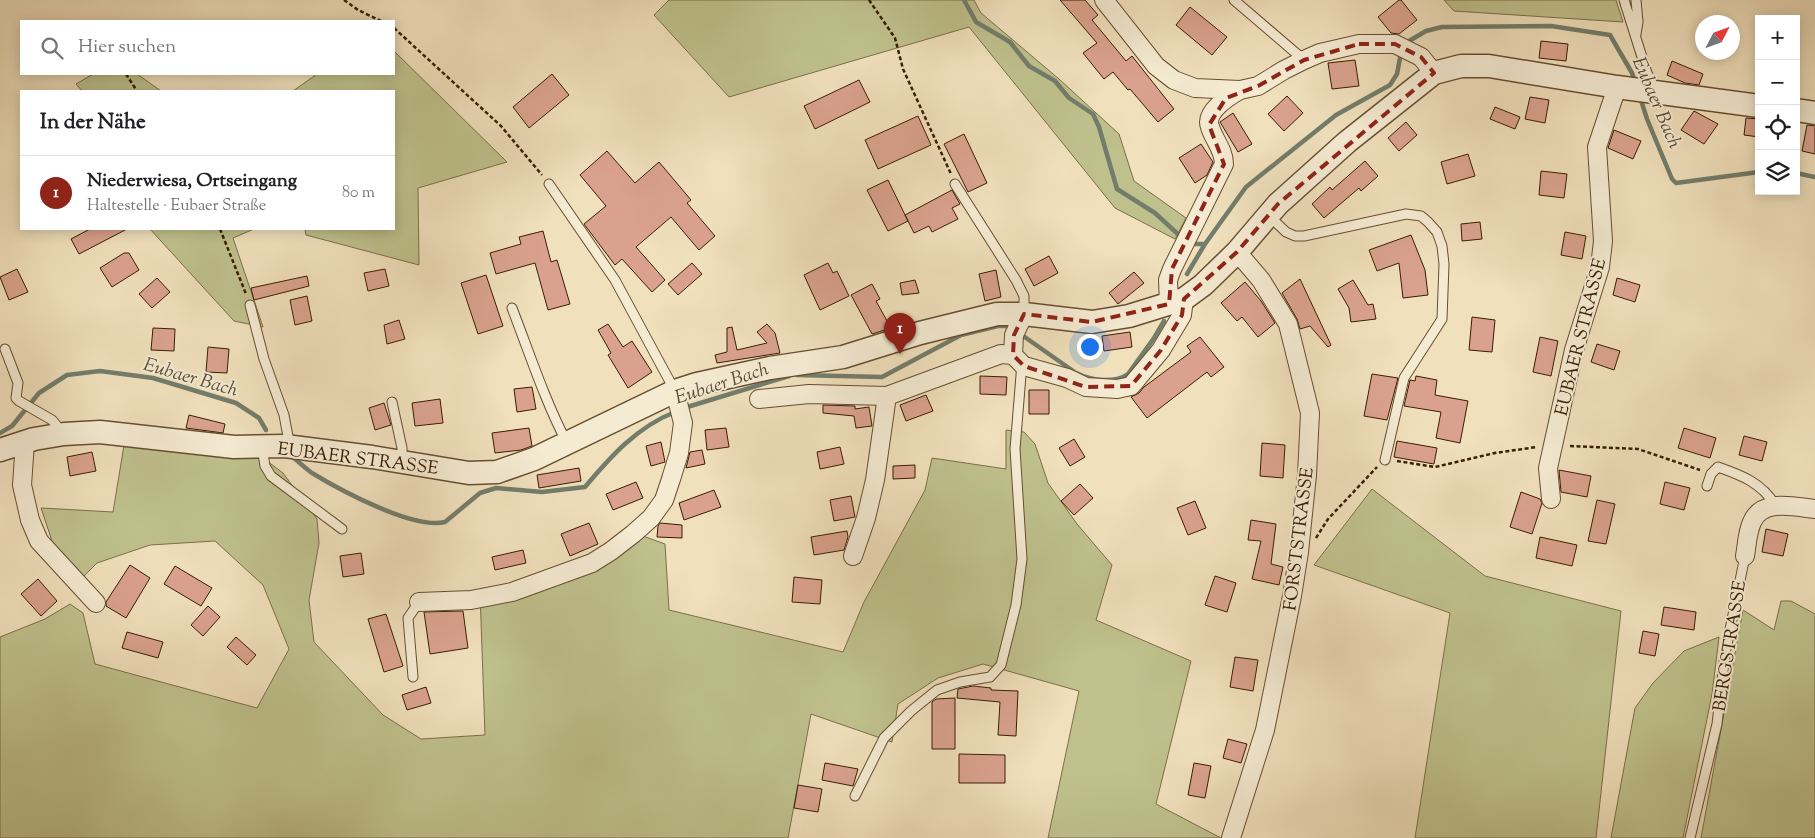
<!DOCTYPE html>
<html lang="de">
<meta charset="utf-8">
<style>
body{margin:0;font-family:"Sorts Mill Goudy",serif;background:#f2f2f2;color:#202124}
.controls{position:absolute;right:15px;top:15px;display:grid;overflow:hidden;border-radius:0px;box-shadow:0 2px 12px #0003}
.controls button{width:45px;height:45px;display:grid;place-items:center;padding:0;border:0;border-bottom:1px solid #e0e0e0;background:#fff;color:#202124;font:25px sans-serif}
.compass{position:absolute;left:1695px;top:15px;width:45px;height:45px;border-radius:50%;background:#fff;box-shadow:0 2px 12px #0003;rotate:49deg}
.you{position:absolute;left:1089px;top:346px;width:18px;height:18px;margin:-12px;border:4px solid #fff;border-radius:50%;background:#1a73e8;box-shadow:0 0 0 8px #1a73e833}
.badge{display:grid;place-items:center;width:32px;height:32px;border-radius:50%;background:#8f2418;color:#fff;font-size:16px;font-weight:700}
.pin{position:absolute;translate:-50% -41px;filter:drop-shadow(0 1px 2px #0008)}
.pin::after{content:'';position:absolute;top:26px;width:18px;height:15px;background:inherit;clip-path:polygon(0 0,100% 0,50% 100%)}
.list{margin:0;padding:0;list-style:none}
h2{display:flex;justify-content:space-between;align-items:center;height:65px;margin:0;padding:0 20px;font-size:21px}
h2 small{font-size:16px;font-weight:400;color:#757577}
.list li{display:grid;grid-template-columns:32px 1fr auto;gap:15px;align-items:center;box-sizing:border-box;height:75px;padding:0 20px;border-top:1px solid #e0e0e0}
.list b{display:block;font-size:19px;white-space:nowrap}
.list p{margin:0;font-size:16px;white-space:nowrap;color:#757577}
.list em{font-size:16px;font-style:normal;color:#757577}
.icon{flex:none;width:28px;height:28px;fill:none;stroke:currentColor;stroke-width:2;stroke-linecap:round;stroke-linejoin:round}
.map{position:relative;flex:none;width:1815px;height:838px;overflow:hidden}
.search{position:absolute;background:#fff;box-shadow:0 2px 12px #0003;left:20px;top:20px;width:375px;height:55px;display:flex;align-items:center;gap:12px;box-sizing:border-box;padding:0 18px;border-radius:0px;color:#757577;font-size:19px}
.panel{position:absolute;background:#fff;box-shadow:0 2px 12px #0003;left:20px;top:90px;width:375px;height:140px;border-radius:0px}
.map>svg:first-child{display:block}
.green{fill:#bfc18d;stroke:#7c6f48}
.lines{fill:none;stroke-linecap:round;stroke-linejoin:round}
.stream{stroke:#737d6c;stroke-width:4.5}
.building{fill:#daa28e;stroke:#391d02}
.service-casing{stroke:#674e30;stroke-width:11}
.minor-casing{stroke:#674e30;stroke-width:20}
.tertiary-casing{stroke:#674e30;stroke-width:25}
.path{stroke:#391d02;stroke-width:2.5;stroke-dasharray:4 2.5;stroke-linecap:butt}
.service{stroke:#f5ebd3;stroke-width:9}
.minor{stroke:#f5ebd3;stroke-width:18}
.tertiary{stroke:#f5ebd3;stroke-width:22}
.marked{fill:none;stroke:#8f2418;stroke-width:4;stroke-dasharray:10 6;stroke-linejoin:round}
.labels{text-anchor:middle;stroke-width:4;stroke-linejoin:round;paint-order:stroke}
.street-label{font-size:18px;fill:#391d02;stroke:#f5ebd3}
.water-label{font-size:19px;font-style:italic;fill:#564d37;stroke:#f5ebd3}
</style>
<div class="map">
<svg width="1815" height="838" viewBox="0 0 1815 838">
<rect width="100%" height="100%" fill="#f0e0bc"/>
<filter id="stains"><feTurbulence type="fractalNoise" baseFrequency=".004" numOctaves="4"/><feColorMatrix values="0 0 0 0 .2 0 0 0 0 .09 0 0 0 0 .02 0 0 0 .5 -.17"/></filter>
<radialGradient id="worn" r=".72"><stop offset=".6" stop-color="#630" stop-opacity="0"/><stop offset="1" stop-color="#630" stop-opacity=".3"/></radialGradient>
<path class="green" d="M669 0H974L981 13 1059 79 1119 134 1134 181 1186 218 1175 239 1115 208 969 27 729 97 654 15Z
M1444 0H1616L1623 22 1454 11Z
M394 51 507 162 418 188 419 265 306 235 305 229H394V91H293L317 74H394Z
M93 74H137L161 91H82L76 84Z
M150 229H254L233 238 263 327 234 321Z
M127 427 239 440 283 473 317 519 319 543 309 600 314 642 383 715 421 739 485 735 480 592 517 582 578 561 629 531 665 544 669 610 843 652 864 602 925 490 932 458 1006 469V430L1024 432 1035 444 1048 483 1077 524 1112 565 1096 620 1191 661 1156 804 1221 838H1048L1079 691 983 664 938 678 898 704 892 742 811 714 788 838H0V637L45 619 70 604 83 613 95 664 257 708 289 649 263 585 215 541 150 545 97 563 84 576 53 544 41 508 113 512Z
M1372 489 1485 576 1621 611 1596 838H1415L1450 613 1314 565Z
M1781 601H1791L1815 614V838H1701L1743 610 1774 630Z
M1719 637 1712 694 1683 838H1611L1635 708 1653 683 1684 651Z"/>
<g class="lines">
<path class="stream" d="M964 0 976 22 1010 42 1029 66 1055 81 1069 98 1093 114 1099 127 1117 189 1155 213 1180 236
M1409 41 1426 31 1442 27 1551 26 1610 35 1632 73 1635 82
M1640 97 1647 119 1672 179 1676 183 1759 172
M1796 173 1815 177
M1194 244H1205
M1187 274 1205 244 1246 187 1336 115 1390 85 1397 74 1400 58
M1019 333 1076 373C1090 380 1114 384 1128 374L1154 338 1164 321
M797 375 882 377 961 335 998 326H1006L1012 330
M684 408 789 376
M0 433 12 426 39 393 67 375 100 371 153 378 236 403 259 418 266 430
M291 456C298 461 305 468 312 473 340 490 414 530 445 522L480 493 496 488 542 492 585 487C611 456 637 427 675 412"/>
</g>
<path class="building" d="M1060 0H1085L1098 15 1092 20 1126 61 1132 56 1174 109 1158 122 1130 89 1128 90 1113 72 1104 79 1083 53 1097 43Z
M1399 0H1401L1417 20 1399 34 1391 33 1378 17Z
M1190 7 1227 37 1212 55 1176 25Z
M1541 41 1568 44 1566 61 1539 58Z
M1355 60 1359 86 1332 89 1328 63Z
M1672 61 1703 74 1699 85 1685 83 1667 75Z
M552 74 569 95 529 128 513 107Z
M859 80 870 102 815 129 804 106Z
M1287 96 1303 113 1284 131 1268 114Z
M1530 97 1549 100 1545 123 1525 119Z
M1495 107 1520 117 1515 129 1490 119Z
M1694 111 1718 124 1704 144 1681 130Z
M1233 113 1252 144 1238 152 1220 122Z
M918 116 931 145 878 169 865 140Z
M1746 118 1759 119V137L1744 135Z
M1406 122 1417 135 1399 151 1388 138Z
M1807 125 1815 126V154L1802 151Z
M1614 130 1641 141 1633 159 1608 148Z
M964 134 987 183 968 192 944 144Z
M1201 144 1213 162 1207 175 1195 183 1179 158Z
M607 151 635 183 659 162 691 200 687 203 715 236 699 250 671 217 636 247 665 280 652 292 622 259 615 265 584 224 606 206 580 175Z
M1468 154 1475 176 1447 184 1441 162Z
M1365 161 1378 176 1361 191 1359 188 1324 218 1312 204 1330 187 1332 190Z
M1541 171 1567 174 1564 198 1539 195Z
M888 180 908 221 888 231 867 190Z
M952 190 960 204 952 208 958 219 932 232 929 226 914 233 905 215Z
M1480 222 1482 239 1462 241 1461 224Z
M90 229H127L79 254 71 239Z
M543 231 551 262 557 260 570 304 548 310 535 263 496 274 490 253 521 244 519 237Z
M1565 232 1586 236 1582 259 1561 255Z
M1411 235 1425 270 1428 295 1403 298 1399 263 1377 271 1369 250Z
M124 253H129L139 270 112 287 100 268Z
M1049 256 1058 273 1034 286 1025 269Z
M692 263 702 274 678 295 668 284Z
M828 263 833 273 837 271 849 296 820 310 804 275Z
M17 269 28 292 9 300 0 277Z
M385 269 389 286 368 291 364 273Z
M996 270 1001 297 985 301 979 274Z
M1134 272 1144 283 1118 304 1109 293Z
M486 275 503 326 478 334 461 283Z
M307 276 309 286 254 300 251 288Z
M157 278 170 292 152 308 139 294Z
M1617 278 1640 285 1635 302 1613 295Z
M1300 279 1331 345 1328 347 1310 326 1300 329 1297 319 1282 293Z
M915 280 919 293 902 295 900 283Z
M1353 280 1368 305 1373 304 1376 319 1351 322 1349 308 1338 289Z
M1245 282 1261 301 1275 323 1258 337 1242 317 1237 321 1221 303Z
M872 284 880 299 876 301 891 328 872 334 851 295Z
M307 296 312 321 295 325 290 300Z
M1472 317 1495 320 1492 352 1469 350Z
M399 320 405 339 387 344 384 325Z
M608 324 623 347 632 341 652 372 628 388 608 355 611 353 598 330Z
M767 324 775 333 780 353 717 363 715 355 727 352V328L732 327 737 350 767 343 757 332Z
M153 328 175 329 174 351 151 350Z
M1130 332 1132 347 1104 351 1102 336Z
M1200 337 1224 367 1211 377 1207 372 1147 418 1131 397 1139 393 1144 387 1191 352 1187 346Z
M1540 337 1558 341 1551 376 1533 372Z
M1597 344 1620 351 1614 370 1591 362Z
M208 347 229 349 227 373 206 372Z
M1372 374 1398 378 1387 420 1364 416Z
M980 376 1007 377 1006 395 980 394Z
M1416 376 1437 380 1435 395 1468 401 1460 443 1436 438 1441 412 1404 406 1410 380 1415 381Z
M532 387 536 409 517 412 514 389Z
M1029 390H1049V414H1029Z
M926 395 933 411 906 421 900 405Z
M440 399 443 423 415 426 412 403Z
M384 403 391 425 375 430 369 408Z
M823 405 855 406V409L869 407 872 426 856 428 854 416 823 413Z
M189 415 225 424 223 433 186 428Z
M529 428 532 446 521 450 495 453 492 433Z
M726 428 729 447 707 450 705 430Z
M1684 428 1716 438 1710 458 1678 448Z
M1744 436 1767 442 1762 461 1739 455Z
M1074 439 1085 457 1070 466 1059 448Z
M1397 441 1437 448 1434 464 1394 457Z
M661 442 665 462 651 466 646 446Z
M1262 443 1285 445 1283 478 1260 476Z
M840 447 844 464 820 469 817 452Z
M702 450 705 464 686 468 690 452Z
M92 452 96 471 70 476 67 457Z
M915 465V478L893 479V466Z
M579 468 581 481 539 488 537 475Z
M1559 470 1591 476 1587 497 1561 492Z
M636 482 643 498 613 510 606 494Z
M1665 482 1690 488 1684 510 1660 504Z
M1080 484 1093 498 1074 515 1061 501Z
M714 490 721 507 684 520 679 503Z
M1521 492 1540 499 1542 503 1532 534 1510 527Z
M851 496 855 517 834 521 830 500Z
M1597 500 1615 504 1606 544 1588 541Z
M1195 501 1206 528 1188 535 1177 508Z
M1251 520 1276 524 1271 564 1283 567 1279 585 1252 579 1261 541 1248 540Z
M589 523 598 544 570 556 561 534Z
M660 523 682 525V538L657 537 658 526Z
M1766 529 1788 534 1783 556 1762 552Z
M847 531 848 537 844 550 814 555 811 537Z
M1540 537 1577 545 1572 566 1536 558Z
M523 550 526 563 495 570 492 557Z
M361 553 364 574 343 577 340 556Z
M130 565 150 578 126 618 106 606V602Z
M175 566 212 588 201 606 164 584Z
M1215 576 1236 583 1227 612 1205 605Z
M794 577 822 580 820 604 792 602Z
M38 579 57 601 41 616 21 594Z
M208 606 220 617 203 636 191 625Z
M1664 607 1696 612 1694 630 1661 625Z
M463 611 468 648 430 654 424 612Z
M386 614 403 666 384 672 368 619Z
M1643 631 1659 634 1655 656 1639 653Z
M127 632 163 642 158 658 122 648Z
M236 637 256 655 247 665 227 647Z
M1235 657 1258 660 1253 691 1230 687Z
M973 686 991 688V690L1018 691 1016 736 998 735 1000 702 957 698 958 689Z
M426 687 431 703 407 710 402 695Z
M955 698V749H932V702L936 699Z
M1228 739 1247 744 1241 763 1223 758Z
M959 754 1005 755V783H959Z
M825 763 858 769 853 786 822 780Z
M1194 763 1211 766 1205 798 1188 795Z
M798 785 822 789 818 812 794 808Z"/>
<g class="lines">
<defs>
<path id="service" d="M1234 0 1304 60
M1624 0 1647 73 1655 89
M1636 0 1638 22 1636 34
M549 184 615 280 675 391
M955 184 1016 280 1024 296V314
M1269 216 1286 232 1295 236H1304L1406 214 1421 216 1428 222 1437 232 1442 246 1444 264 1442 319 1404 378 1385 460
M250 305 264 359 284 415 290 447
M512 308C529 352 545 401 567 443
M5 349 18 383 16 398 19 401 52 420 62 432
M392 402 402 448V461
M262 447 265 466 271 476 342 529
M1707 486 1711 474 1718 467C1741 475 1762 483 1775 505
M413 677 408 618 419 602
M855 796 884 738 911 711 937 690 960 682 990 677 1001 665 1016 605 1022 559 1015 449 1022 363
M1690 838 1717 724 1725 654 1745 556"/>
<path id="minor" d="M1104 0 1156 66 1174 80 1195 88 1240 90 1258 86 1284 70 1304 60 1320 53 1359 44H1395L1421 57 1434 73
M1169 304 1168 280 1172 269 1224 164C1224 150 1214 140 1210 127 1204 112 1229 96 1240 90
M1013 355 1014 335 1024 314
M759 399 809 394 887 396 1001 354 1013 355 1024 366 1067 378 1086 387 1117 389 1131 386 1161 350 1182 315 1184 299
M25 442 22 485 30 520 39 541 96 603
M1551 499 1548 468 1574 350 1600 267 1603 241 1597 147 1617 87
M853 556 866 518 875 480 887 396
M1745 556C1747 545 1747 533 1752 522 1762 498 1795 507 1815 509
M419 602 471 600 512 592 592 563 611 551 633 534 651 518 664 500 671 479 679 453 683 423 675 391
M1231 838 1265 730 1292 596 1299 552 1307 475 1310 413 1288 324 1261 280 1237 252"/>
<path id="tertiary" d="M1796 110 1815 113
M0 450 34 439 64 434 100 432 234 447 285 446 372 457 469 473 497 472 534 459 675 391 697 384 770 368 843 357 920 333 997 314H1024L1092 322 1129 316 1184 299 1203 285 1237 252 1278 204 1347 142 1434 73 1461 66H1489L1617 87 1759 106"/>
</defs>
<use href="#service" class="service-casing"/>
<use href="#minor" class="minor-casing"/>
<use href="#tertiary" class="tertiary-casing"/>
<path class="path" d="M344 0 358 10 381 21
M869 0 895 38 903 69 951 174
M394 28 501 126 542 175
M126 74 137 91
M220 229 246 294
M1570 446 1638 449 1700 470
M1397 461 1435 467 1495 453 1537 447
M1316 538 1328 519 1377 467"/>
<use href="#service" class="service"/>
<use href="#minor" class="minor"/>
<use href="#tertiary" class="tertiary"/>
</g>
<path class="marked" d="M1359 44H1395L1421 57 1434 73 1278 204 1237 252 1184 299 1182 315 1161 350 1131 386 1086 387 1024 366 1013 355 1014 335 1024 314 1092 322 1169 304 1172 269 1224 164 1209 125 1226 98 1258 86 1304 60Z"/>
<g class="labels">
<g class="street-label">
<text transform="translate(1580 337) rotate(-76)" y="6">EUBAER STRASSE</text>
<text transform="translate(358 458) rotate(7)" y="6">EUBAER STRASSE</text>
<text transform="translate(1298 539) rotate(-83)" y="6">FORSTSTRASSE</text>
<text transform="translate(1729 646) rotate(-81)" y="6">BERGSTRASSE</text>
</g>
<g class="water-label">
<text transform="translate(1658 102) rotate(67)" y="7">Eubaer Bach</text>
<text transform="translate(191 376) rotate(16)" y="7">Eubaer Bach</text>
<text transform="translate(721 382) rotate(-18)" y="7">Eubaer Bach</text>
</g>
</g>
<rect width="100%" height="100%" filter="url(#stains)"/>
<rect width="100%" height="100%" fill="url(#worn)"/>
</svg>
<div class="controls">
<button>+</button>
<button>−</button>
<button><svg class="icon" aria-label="locate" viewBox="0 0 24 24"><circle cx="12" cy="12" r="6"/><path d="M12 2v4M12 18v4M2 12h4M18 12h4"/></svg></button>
<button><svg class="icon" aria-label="layers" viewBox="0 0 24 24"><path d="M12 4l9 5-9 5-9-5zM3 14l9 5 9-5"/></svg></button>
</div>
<svg class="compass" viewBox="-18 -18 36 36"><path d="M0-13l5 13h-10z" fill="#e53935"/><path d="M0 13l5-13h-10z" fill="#757577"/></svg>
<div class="you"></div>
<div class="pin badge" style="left:900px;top:354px">1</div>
<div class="search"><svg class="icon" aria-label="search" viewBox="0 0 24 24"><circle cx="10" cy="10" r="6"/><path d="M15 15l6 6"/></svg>Hier suchen</div>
<section class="panel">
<h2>In der Nähe<small></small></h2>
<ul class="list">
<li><span class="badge">1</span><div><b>Niederwiesa, Ortseingang</b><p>Haltestelle · Eubaer Straße</p></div><em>80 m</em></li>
</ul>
</section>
</div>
